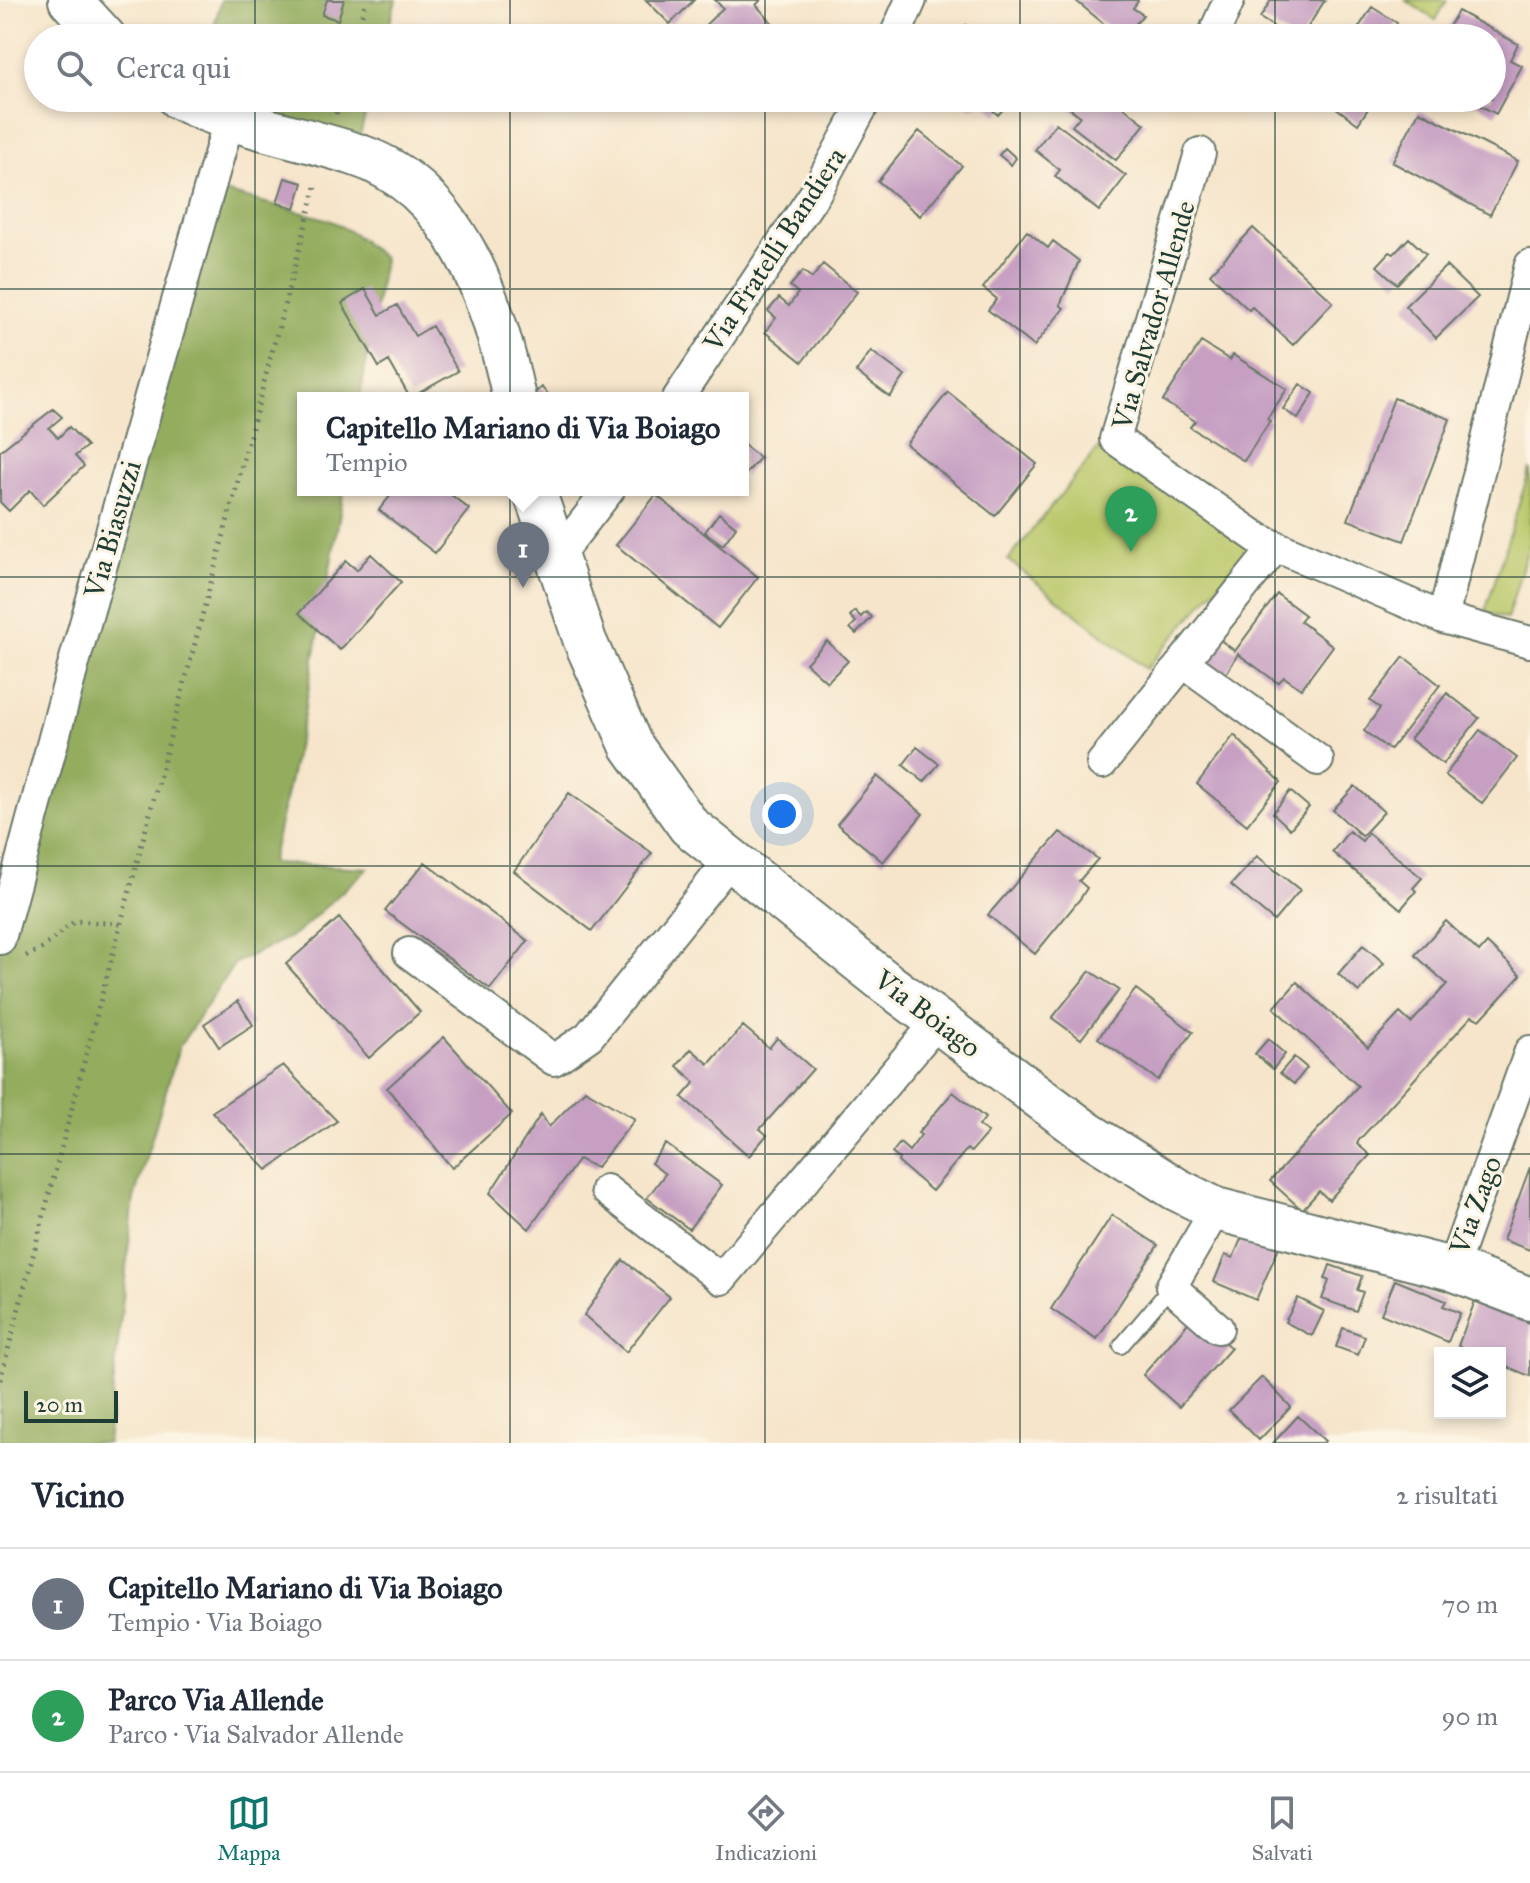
<!DOCTYPE html>
<html lang="it">
<meta charset="utf-8">
<style>
body{margin:0;font-family:"IM FELL Great Primer",serif;background:#f2f2f3;color:#1f2937}
.controls{position:absolute;right:24px;bottom:24px;display:grid;overflow:hidden;border-radius:0px;box-shadow:0 4px 12px #0003}
.controls button{width:72px;height:72px;display:grid;place-items:center;padding:0;border:0;border-bottom:2px solid #e0e1e3;background:#fff;color:#1f2937;font:40px sans-serif}
.scale{position:absolute;left:24px;bottom:20px;width:94px;box-sizing:border-box;padding-left:8px;border:4px solid #1f3d34;border-top:0;font-size:22px;line-height:28px;white-space:nowrap;color:#1f3d34;-webkit-text-stroke:6px #fcf5e5;paint-order:stroke}
.you{position:absolute;left:782px;top:814px;width:28px;height:28px;margin:-20px;border:6px solid #fff;border-radius:50%;background:#1a73e8;box-shadow:0 0 0 12px #1a73e833}
.badge{display:grid;place-items:center;width:52px;height:52px;border-radius:50%;background:#0f766e;color:#fff;font-size:26px;font-weight:700}
.pin{position:absolute;translate:-50% -66px;filter:drop-shadow(0 2px 4px #0008)}
.pin::after{content:'';position:absolute;top:42px;width:28px;height:24px;background:inherit;clip-path:polygon(0 0,100% 0,50% 100%)}
.popup{position:absolute;left:297px;top:392px;width:452px;height:104px;box-sizing:border-box;display:grid;place-content:center;border-radius:0px;background:#fff;filter:drop-shadow(0 2px 6px #0005);font-size:26px;white-space:nowrap;color:#747a83}
.popup b{font-size:30px;color:#1f2937}
.popup::after{content:'';position:absolute;left:50%;top:100%;margin-left:-16px;border:16px solid transparent;border-top-color:#fff}
.list{margin:0;padding:0;list-style:none}
h2{display:flex;justify-content:space-between;align-items:center;height:104px;margin:0;padding:0 32px;font-size:34px}
h2 small{font-size:26px;font-weight:400;color:#747a83}
.list li{display:grid;grid-template-columns:52px 1fr auto;gap:24px;align-items:center;box-sizing:border-box;height:112px;padding:0 32px;border-top:2px solid #e0e1e3}
.list b{display:block;font-size:30px;white-space:nowrap}
.list p{margin:0;font-size:26px;white-space:nowrap;color:#747a83}
.list em{font-size:26px;font-style:normal;color:#747a83}
.icon{flex:none;width:44px;height:44px;fill:none;stroke:currentColor;stroke-width:2;stroke-linecap:round;stroke-linejoin:round}
.map{position:relative;flex:none;width:1530px;height:1443px;overflow:hidden}
.search{position:absolute;background:#fff;box-shadow:0 4px 12px #0003;left:24px;right:24px;top:24px;height:88px;display:flex;align-items:center;gap:20px;box-sizing:border-box;padding:0 28px;border-radius:44px;color:#747a83;font-size:30px}
.sheet{height:328px;background:#fff}
nav{display:flex;justify-content:space-around;align-items:center;box-sizing:border-box;height:112px;border-top:2px solid #e0e1e3;background:#fff;font-size:22px;color:#747a83}
nav a{display:grid;justify-items:center;gap:4px}
nav .on{color:#0f766e}
.map>svg:first-child{display:block}
.green{fill:#bac769;stroke:#6c824e;stroke-width:2}
.forest{fill:#93ac5d;stroke:#597448;stroke-width:2}
.building{fill:#c69fc3}
.lines{fill:none;stroke-linecap:round;stroke-linejoin:round}
.lane-casing{stroke:#6a7869;stroke-width:18}
.street-casing{stroke:#6a7869;stroke-width:34}
.secondary-casing{stroke:#6a7869;stroke-width:46}
.path{stroke:#6a7869;stroke-width:5;stroke-dasharray:2 6;stroke-linecap:butt}
.lane{stroke:#fff;stroke-width:14}
.street{stroke:#fff;stroke-width:30}
.secondary{stroke:#fff;stroke-width:42}
.grid{fill:none;stroke:#1f3d34;stroke-width:2;stroke-opacity:0.55}
.labels{text-anchor:middle;stroke-width:6;stroke-linejoin:round;paint-order:stroke}
.street-label{font-size:28px;fill:#1f3d34;stroke:#fcf5e5}
</style>
<div class="map">
<svg width="1530" height="1443" viewBox="0 0 1530 1443">
<rect width="100%" height="100%" fill="#fcf5e5"/>
<filter id="ink" filterUnits="userSpaceOnUse"><feTurbulence type="fractalNoise" baseFrequency=".0125" numOctaves="2"/><feDisplacementMap in="SourceGraphic" scale="16" xChannelSelector="R" yChannelSelector="G"/><feConvolveMatrix kernelMatrix="1 2 1 2 8 2 1 2 1" color-interpolation-filters="sRGB"/></filter>
<filter id="wash" filterUnits="userSpaceOnUse"><feTurbulence type="fractalNoise" baseFrequency=".006" numOctaves="4" result="noise"/><feDisplacementMap in="SourceGraphic" scale="32" xChannelSelector="R" yChannelSelector="G"/><feGaussianBlur stdDeviation="1.8" result="paint"/><feColorMatrix in="noise" values="0 0 0 0 0 0 0 0 0 0 0 0 0 0 0 0 0 1.4 0 .05"/><feComposite in="paint" operator="in"/></filter>
<g filter="url(#wash)">
<rect width="100%" height="100%" fill="#f6e5cb"/>
<path class="green" d="M1405 0H1447L1436 20Z
M1105 440 1254 544 1146 669 1008 560Z
M1530 469V541L1507 619 1485 612Z"/>
<path class="forest" d="M221 0H396L386 38H211Z
M194 98H370L351 168Z
M213 189 330 220 354 234 384 259 360 398H303V490H344L303 720 271 863 368 868 296 934 235 963 179 1047 134 1198 107 1443H0V947Z"/>
<g id="blocks">
<path class="building" d="M327 0H344L338 20 322 15Z
M646 0H694L670 24Z
M715 0H761L756 5 776 27 765 38H692L723 8Z
M1075 0H1137L1138 1 1133 8 1143 15 1124 38H1121Z
M1271 0H1325L1301 38H1292L1260 18Z
M1372 7 1397 23 1388 38H1352Z
M1458 11 1518 44 1510 60 1522 66 1496 114 1466 98H1492V38H1442Z
M966 25 981 38H955Z
M959 98H1013L998 115 985 103 971 107Z
M1074 98H1112L1145 124 1116 160 1072 126 1080 116 1067 106Z
M1323 98H1375L1358 124Z
M1419 111 1518 161 1490 215 1392 162Z
M1056 123 1126 176 1099 211 1055 176 1060 170 1035 150Z
M919 131 962 166 920 216 878 181Z
M1005 148 1016 158 1011 165 999 155Z
M285 178 303 183 295 208 277 203Z
M1253 228 1333 302 1293 345 1252 307 1249 310 1210 274Z
M1027 231 1048 248 1053 241 1079 261 1060 305 1064 308 1034 346 988 310 997 299 983 288Z
M1409 238 1426 254 1397 284 1377 266 1390 252 1394 254Z
M823 264 857 292 802 362 765 332 776 318 768 311 779 298 789 306 798 293 790 286 803 271 812 278Z
M1446 266 1478 297 1436 338 1405 306Z
M365 289 380 315 397 305 415 336 432 326 458 371 410 398 389 361 379 367 342 303Z
M1201 342 1230 360 1233 355 1287 389 1267 419 1270 421 1244 461 1190 427 1195 421 1163 401Z
M871 351 905 376 890 397 856 372Z
M1300 384 1314 393 1298 419 1283 409Z
M541 387 552 398H530Z
M948 392 1037 464 995 516 906 444Z
M1394 398 1450 419 1404 541 1348 520Z
M53 409 62 417 49 428 58 438 69 427 87 446 75 456 84 466 43 505 30 490 9 511 0 502V451Z
M743 444 760 458 743 477Z
M385 490H445L469 509 435 553 379 510 391 495Z
M656 495 758 577 718 628 616 545Z
M719 513 736 527 723 545 705 532Z
M371 554 401 582 340 650 299 613 346 561 357 570Z
M1277 594 1305 615 1300 621 1333 646 1301 689 1284 677 1278 683 1238 654 1223 679 1197 660 1215 636 1235 651Z
M855 611 861 617 866 612 872 617 856 634 850 628 856 622 850 616Z
M827 641 848 661 827 682 806 663Z
M1404 657 1440 685 1390 750 1364 731 1380 708 1370 701Z
M1447 693 1479 718 1443 764 1410 739Z
M1480 730 1517 758 1482 803 1445 775Z
M1234 735 1281 782 1247 825 1197 784Z
M917 747 939 764 924 782 903 765Z
M877 776 923 814 883 862 837 824Z
M1355 786 1384 812 1362 836 1333 810Z
M1290 791 1309 807 1290 829 1273 813Z
M569 793 652 853 592 931 514 871Z
M1349 831 1362 841 1368 833 1422 878 1413 888 1416 891 1401 909 1332 852Z
M1060 832 1098 859 1079 881 1087 888 1080 899 1035 954 988 915Z
M1257 856 1300 890 1274 921 1231 885Z
M425 862 528 941 490 989 385 911Z
M339 918 420 1012 369 1058 286 964Z
M1446 921 1479 952 1487 943 1521 975 1480 1020 1472 1016 1359 1140 1357 1144 1370 1155 1329 1200 1319 1191 1302 1210 1270 1181 1358 1086 1274 1008 1297 982 1368 1047 1400 1013 1411 1023 1447 984 1415 955Z
M1363 945 1384 963 1359 992 1338 974Z
M1090 971 1119 990 1081 1039 1052 1018Z
M1136 989 1193 1032 1158 1080 1098 1038Z
M238 1001 253 1025 219 1047 204 1024Z
M743 1026 769 1048 777 1038 813 1069 760 1129 767 1135 749 1156 682 1097 695 1082 677 1066 691 1049 709 1064Z
M444 1037 512 1114 452 1168 387 1088Z
M1268 1039 1285 1054 1273 1069 1255 1054Z
M1294 1057 1307 1068 1294 1084 1280 1073Z
M283 1065 337 1121 267 1170 212 1112Z
M585 1090 635 1119 596 1168 579 1159 529 1229 490 1193 541 1114 549 1127Z
M953 1092 985 1118 979 1126 988 1132 971 1152 967 1149 932 1191 898 1162 899 1159 892 1153 900 1143 909 1151 921 1135 918 1133Z
M666 1144 722 1185 689 1229 647 1198 665 1174 651 1163Z
M1530 1167V1250L1503 1240Z
M1112 1215 1158 1245 1097 1339 1051 1309Z
M1244 1232 1279 1247 1256 1300 1214 1282 1225 1255 1233 1258Z
M623 1260 670 1297 626 1352 584 1315Z
M1330 1265 1362 1276 1357 1290 1363 1292 1356 1311 1322 1299 1329 1281 1325 1279Z
M1395 1280 1446 1301 1443 1306 1460 1313 1448 1342 1381 1314Z
M1298 1298 1324 1311 1312 1336 1285 1322Z
M1475 1301 1530 1323V1376L1500 1364V1353H1474L1458 1346Z
M1194 1316 1231 1348 1179 1407 1143 1375Z
M1343 1328 1365 1336 1358 1355 1336 1347Z
M1262 1377 1291 1407 1259 1440 1229 1410Z
M1298 1416 1325 1441 1323 1443H1273Z"/>
</g>
</g>
<g filter="url(#ink)">
<use href="#blocks" fill-opacity="0" stroke="#6a7869" stroke-width="2"/>
<g class="lines">
<defs>
<path id="lane" d="M1121 1346 1171 1287"/>
<path id="street" d="M1216 29 1229 0
M894 38 911 0
M1200 153 1115 439 1259 539 1443 618 1530 642
M678 398 816 192 867 98
M556 558 609 490
M1443 618 1530 265
M1183 662 1318 760
M1102 763 1276 546
M0 939 78 648 229 120
M409 953 554 1060 589 1036 731 859
M606 1190 721 1279 938 1021
M1216 1209 1171 1287 1218 1328
M1452 1269 1530 1051"/>
<path id="secondary" d="M70 0 105 38
M179 98C234 126 296 135 354 154 457 186 494 303 514 398
M534 490 585 641 631 745 689 826 889 985 1087 1133 1176 1189 1216 1209 1452 1269 1530 1299"/>
</defs>
<use href="#lane" class="lane-casing"/>
<use href="#street" class="street-casing"/>
<use href="#secondary" class="secondary-casing"/>
<path class="path" d="M356 38 366 0
M336 114 340 98
M26 956 41 949 75 921 121 924
M0 1380 317 182"/>
<use href="#lane" class="lane"/>
<use href="#street" class="street"/>
<use href="#secondary" class="secondary"/>
</g>
</g>
<path class="grid" d="M255 0V38M510 0V38M765 0V38M1020 0V38M1275 0V38M255 98V1443M510 98V1443M765 98V1443M1020 98V1443M1275 98V1443M0 289H1530M0 577H1530M0 866H1530M0 1154H1530"/>
<g class="labels">
<g class="street-label">
<text transform="translate(774 249) rotate(-57)" y="10">Via Fratelli Bandiera</text>
<text transform="translate(1153 315) rotate(-74)" y="10">Via Salvador Allende</text>
<text transform="translate(112 529) rotate(-74)" y="10">Via Biasuzzi</text>
<text transform="translate(928 1013) rotate(37)" y="10">Via Boiago</text>
<text transform="translate(1475 1205) rotate(-70)" y="10">Via Zago</text>
</g>
</g>
</svg>
<div class="controls">
<button><svg class="icon" aria-label="layers" viewBox="0 0 24 24"><path d="M12 4l9 5-9 5-9-5zM3 14l9 5 9-5"/></svg></button>
</div>
<div class="scale">20 m</div>
<div class="you"></div>
<div class="pin badge" style="left:523px;top:588px;background:#6b7280">1</div>
<div class="popup"><b>Capitello Mariano di Via Boiago</b>Tempio</div>
<div class="pin badge" style="left:1131px;top:552px;background:#2e9e5b">2</div>
<div class="search"><svg class="icon" aria-label="search" viewBox="0 0 24 24"><circle cx="10" cy="10" r="6"/><path d="M15 15l6 6"/></svg>Cerca qui</div>
</div>
<section class="sheet">
<h2>Vicino<small>2 risultati</small></h2>
<ul class="list">
<li><span class="badge" style="background:#6b7280">1</span><div><b>Capitello Mariano di Via Boiago</b><p>Tempio · Via Boiago</p></div><em>70 m</em></li>
<li><span class="badge" style="background:#2e9e5b">2</span><div><b>Parco Via Allende</b><p>Parco · Via Salvador Allende</p></div><em>90 m</em></li>
</ul>
</section>
<nav>
<a class="on"><svg class="icon" aria-label="map" viewBox="0 0 24 24"><path d="M3 6l6-2 6 2 6-2v14l-6 2-6-2-6 2zM9 4v14M15 6v14"/></svg>Mappa</a>
<a><svg class="icon" aria-label="directions" viewBox="0 0 24 24"><path d="M12 3l9 9-9 9-9-9zM9 14v-3h6M13 9l2 2-2 2"/></svg>Indicazioni</a>
<a><svg class="icon" aria-label="saved" viewBox="0 0 24 24"><path d="M7 4h10v16l-5-4-5 4z"/></svg>Salvati</a>
</nav>
